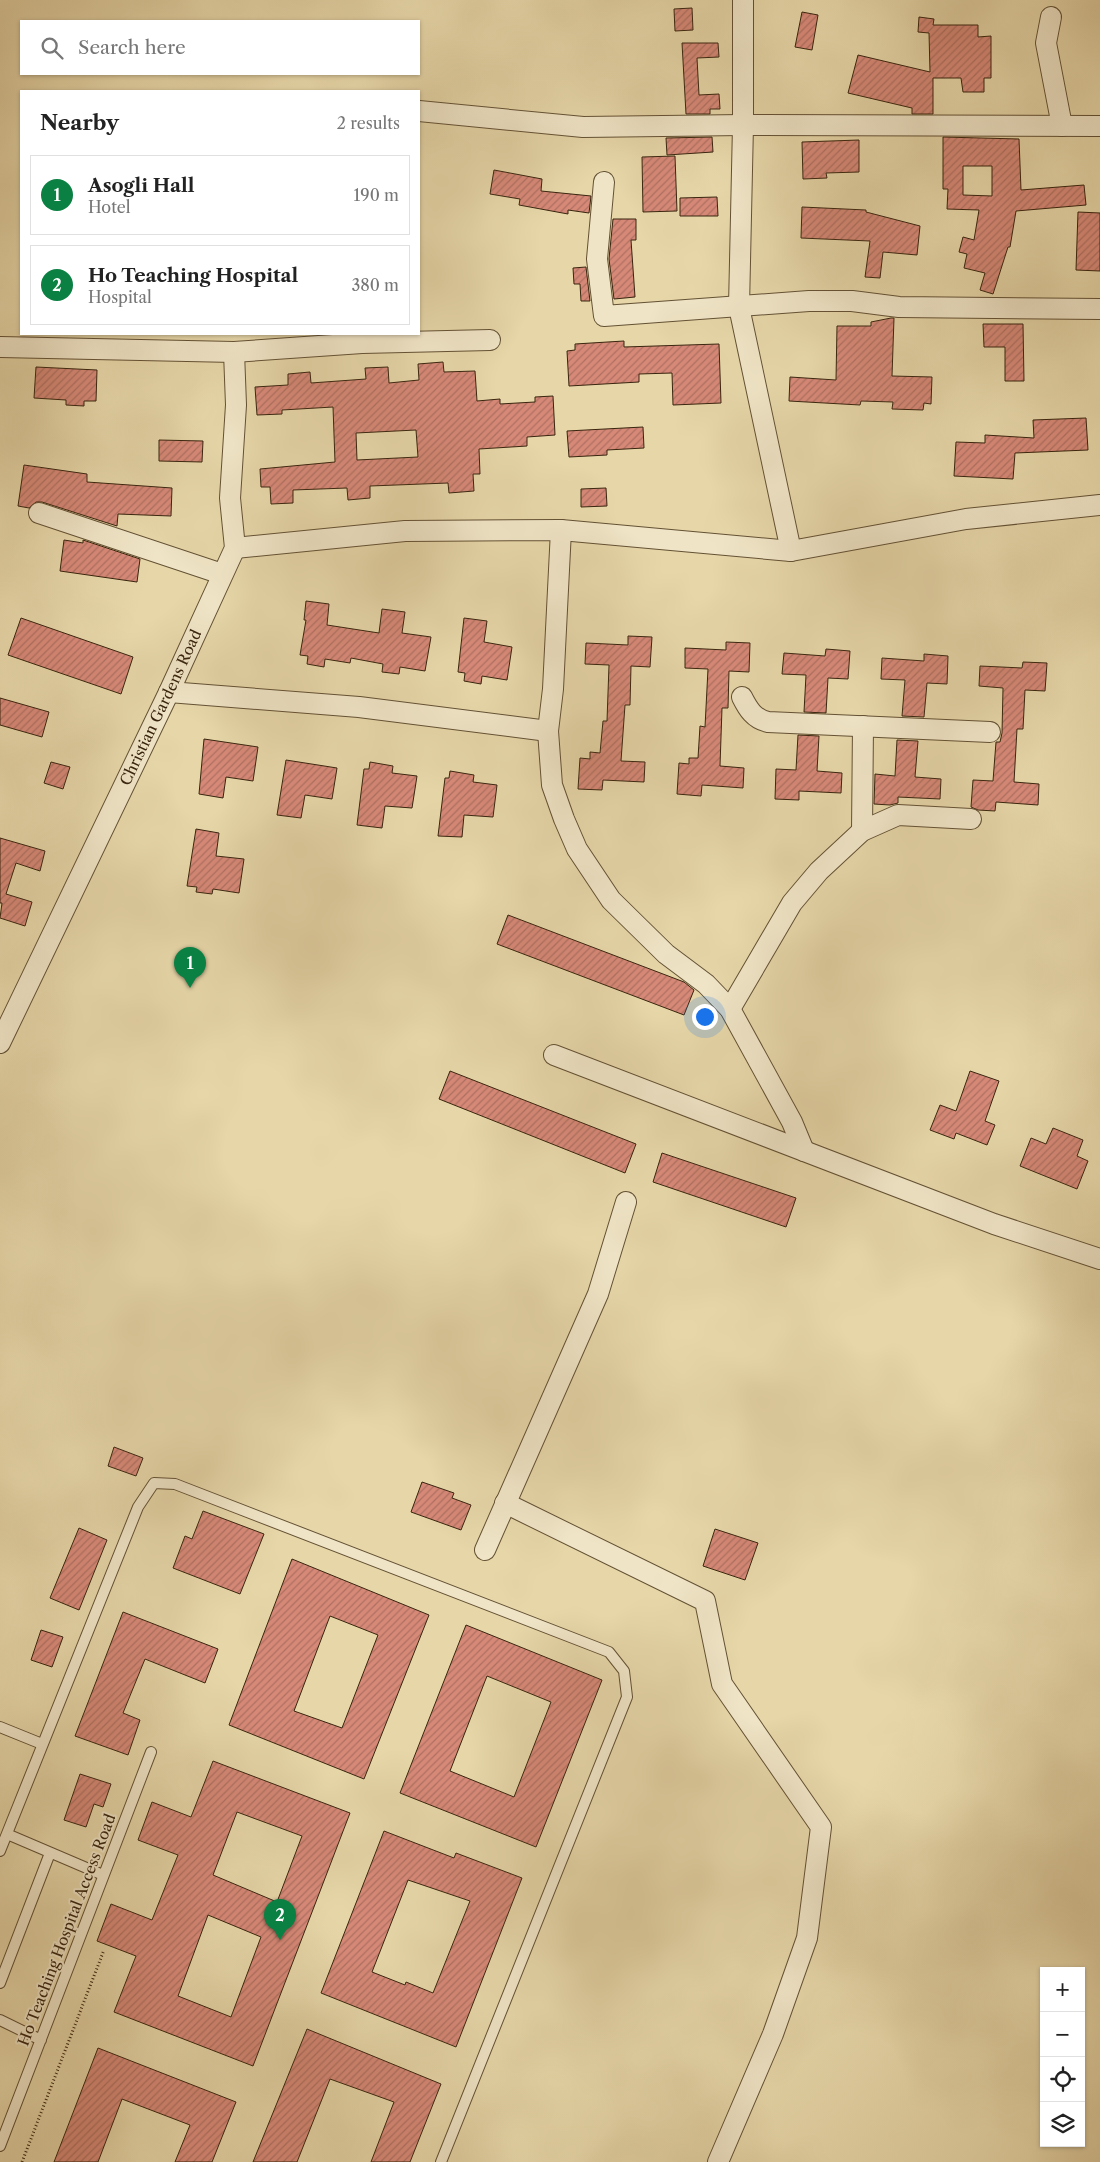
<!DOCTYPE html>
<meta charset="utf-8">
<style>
body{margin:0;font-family:"Libre Caslon Text",serif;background:#f6f6f6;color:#222}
.controls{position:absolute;right:15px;bottom:15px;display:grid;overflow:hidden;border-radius:0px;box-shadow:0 1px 4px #0004}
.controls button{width:45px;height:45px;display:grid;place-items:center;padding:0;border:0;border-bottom:1px solid #e0e0e0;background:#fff;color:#222;font:25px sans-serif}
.you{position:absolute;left:704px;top:1016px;width:18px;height:18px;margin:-12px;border:4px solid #fff;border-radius:50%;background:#1a73e8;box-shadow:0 0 0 8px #1a73e833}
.badge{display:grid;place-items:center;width:32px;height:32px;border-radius:50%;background:#0b8043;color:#fff;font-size:16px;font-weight:700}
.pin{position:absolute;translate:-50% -41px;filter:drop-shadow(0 1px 2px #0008)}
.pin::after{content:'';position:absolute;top:26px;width:18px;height:15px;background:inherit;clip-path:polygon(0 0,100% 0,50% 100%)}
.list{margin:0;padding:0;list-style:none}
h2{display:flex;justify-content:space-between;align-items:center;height:65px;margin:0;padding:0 20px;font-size:21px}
h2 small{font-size:16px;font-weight:400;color:#767676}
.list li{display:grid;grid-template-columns:32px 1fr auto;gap:15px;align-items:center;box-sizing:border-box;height:80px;margin:0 10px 10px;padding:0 10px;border:1px solid #e0e0e0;border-radius:0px}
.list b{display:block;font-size:19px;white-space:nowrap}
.list p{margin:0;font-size:16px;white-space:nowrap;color:#767676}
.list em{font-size:16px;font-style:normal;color:#767676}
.icon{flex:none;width:28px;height:28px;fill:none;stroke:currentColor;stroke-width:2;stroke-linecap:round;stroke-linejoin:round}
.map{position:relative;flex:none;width:1100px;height:2162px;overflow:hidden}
.search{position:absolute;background:#fff;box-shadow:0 1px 4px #0004;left:20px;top:20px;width:400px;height:55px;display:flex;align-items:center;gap:12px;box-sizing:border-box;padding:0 18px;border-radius:0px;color:#767676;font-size:19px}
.panel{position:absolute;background:#fff;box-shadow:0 1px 4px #0004;left:20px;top:90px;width:400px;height:245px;border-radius:0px}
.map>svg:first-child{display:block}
.building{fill:url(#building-hatch);stroke:#39250e;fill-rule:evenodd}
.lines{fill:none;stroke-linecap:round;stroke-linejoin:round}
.lane-casing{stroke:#645134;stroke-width:12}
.street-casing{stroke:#645134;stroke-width:22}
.path{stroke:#39250e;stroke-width:3;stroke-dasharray:1 2.5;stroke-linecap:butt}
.lane{stroke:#efe4c6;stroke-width:10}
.street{stroke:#efe4c6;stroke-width:20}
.labels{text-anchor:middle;stroke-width:4;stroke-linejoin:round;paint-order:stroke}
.street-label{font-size:15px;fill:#39250e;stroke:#efe4c6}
</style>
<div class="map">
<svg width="1100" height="2162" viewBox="0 0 1100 2162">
<defs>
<pattern id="building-hatch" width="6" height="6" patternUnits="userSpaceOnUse" patternTransform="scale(1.25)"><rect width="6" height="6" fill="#d78978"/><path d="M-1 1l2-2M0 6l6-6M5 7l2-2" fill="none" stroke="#af7061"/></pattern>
</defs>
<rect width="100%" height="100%" fill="#e6d6a8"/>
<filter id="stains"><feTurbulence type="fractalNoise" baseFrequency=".004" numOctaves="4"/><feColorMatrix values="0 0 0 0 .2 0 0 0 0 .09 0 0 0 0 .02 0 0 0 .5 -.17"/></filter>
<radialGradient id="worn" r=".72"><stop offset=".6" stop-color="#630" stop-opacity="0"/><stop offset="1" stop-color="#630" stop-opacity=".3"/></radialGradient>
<path class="building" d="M692 8 693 30 675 31 674 9Z
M802 12 818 15 812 50 795 47Z
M919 17 934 19 933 25H978V37L991 36V78H984V92H963L961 78H933V114H912V108L848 93 858 55 930 72 929 33 918 32Z
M682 43H718L719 57 697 58 699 95 719 94 720 109H710V114H686Z
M712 137 713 152 667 155 666 138Z
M943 137 1019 139 1021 190 1084 185 1086 205 1016 211 1010 247H1008L993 294 980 290 985 273 964 268 967 254 959 252 963 237 974 240 979 210 947 209 948 189H943ZM963 166H992V196L963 195Z
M859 140V172L826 173 827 178 803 179 802 142Z
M675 156 677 211 643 212 642 157Z
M494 170 542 179 541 191 591 196 589 213 568 210V214L519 205 520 199 490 194Z
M717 197 718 216H680V198Z
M802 207 866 210V212L920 226 917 255 883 252 880 278 865 277 870 241 801 238Z
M1078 212 1100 213V271L1076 270Z
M613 219H636V240H631L635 297 614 299 609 259Z
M586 267 590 301H581L580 284H574L573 268Z
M891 318H894L892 376 932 377 931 404 924 403 923 410 892 409 893 402 861 401 860 405 789 401 790 377 836 380 837 326H871V322Z
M983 324H1023L1024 381H1005V347H984Z
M624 341V347L719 344 721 403 673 405 672 373 639 374V382L569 386 567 351 575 350V344Z
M443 362 444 372 475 371 477 401 500 399V404L535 402V397L553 396 555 435 527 437V446L479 449 480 474H473L474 491 449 493 448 483 370 486V498L348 500 347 488 293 490V503L271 504 270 487H261L260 469 335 462 333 407 282 410V414L257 415 255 387 288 385V374L310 372 311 383 366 379 365 368 388 367 389 383 419 380 418 364ZM416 430 418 457 357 460 356 433Z
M36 367 97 370 96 401H84V406L66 405V400L34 398Z
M1086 418 1088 450 1015 453 1013 479 954 476 956 442 985 443V435L1034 438 1033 420Z
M643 427 644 448 607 450V455L569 457 567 431Z
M159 440 203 441 202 462 159 461Z
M24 465 87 474V482L172 488 171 516 118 514 117 526 42 502H36L29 508 18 506Z
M606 488 607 506 581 507V489Z
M64 540 83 543V540L140 559 137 582 60 571Z
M306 601 329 604 327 625 379 633 382 609 405 612 402 633 431 637 425 671 400 667 399 674 382 672 383 664 351 658 350 663 325 659 324 667 307 664 308 656 300 655 306 620H304Z
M21 618 133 657 121 694 8 655Z
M464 618 487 621 484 642 512 647 507 680 482 676 481 684 464 681 465 673 458 672Z
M628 636 652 637 650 667 631 666 630 705H625L621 761 645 762 644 782 603 780 602 790 578 789 580 758 590 759V752L600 753 603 721H607L609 665 585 664 586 643 628 645Z
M726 642 750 643 749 672 729 671 728 708H722L720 766 744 768 743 788 702 785 701 796 677 794 679 763 689 764V758H698L700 726 705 727 708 669 685 668V648L726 650Z
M826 649 850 651 848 679 828 678 826 713 804 712 806 675 782 674 784 653 825 656Z
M924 654 948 656 947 684 927 683 924 717 902 716 905 680 881 679 882 658 924 661Z
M1023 662 1047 663 1045 691 1025 690 1023 729H1017L1014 782 1039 784 1038 805 996 802 995 811 978 810 971 807 973 780 993 781 996 742H1000L1002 733 1003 688 979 686 980 666 1022 668Z
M0 698 49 712 42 737 0 725Z
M798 735 819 736 817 771 842 773 841 793 799 791V800L775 799 776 769 796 770Z
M204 739 258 747 253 781 226 777 223 798 199 794Z
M897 740 918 741 915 777 941 779 940 799 898 797V803L890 805 874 804 875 774 895 776Z
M286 760 337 768 332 799 305 795 301 818 277 815Z
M51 762 70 767 63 789 44 783Z
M370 762 393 766 392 773 417 776 412 808 385 806 382 828 357 825 364 769H369Z
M450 771 474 775 473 782 497 785 493 817 464 815 462 837 438 836 445 778H449Z
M196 829 219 833 216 856 244 859 239 893 213 889 212 894 196 892 197 887 187 886Z
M0 838 45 851 40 871 16 863 6 894 32 902 25 926 0 918 2 903H0Z
M508 915 684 982 694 990 684 1015 497 944Z
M450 1071 636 1144 625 1173 439 1099Z
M970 1071 999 1081 985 1121 995 1125 987 1145 956 1133 954 1139 930 1130 940 1105 956 1111Z
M1053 1128 1083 1140 1077 1156 1088 1161 1077 1189 1020 1166 1031 1138 1046 1144Z
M662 1153 796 1198 786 1227 653 1182Z
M114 1447 143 1458 136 1476 108 1466Z
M422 1482 454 1493 452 1498 471 1505 461 1530 411 1512Z
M203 1511 264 1534 240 1594 173 1568 185 1536 192 1539Z
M79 1528 107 1540 79 1610 50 1598Z
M715 1529 758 1543 745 1580 703 1566Z
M292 1559 429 1615 364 1779 229 1725ZM330 1616 378 1635 342 1728 294 1711Z
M123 1612 218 1649 205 1683 145 1659 123 1713 140 1720 128 1755 75 1736Z
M466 1625 602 1680 536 1847 400 1793ZM487 1676 551 1702 514 1797 450 1771Z
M41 1630 63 1637 52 1667 31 1660Z
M213 1761 350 1813 253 2066 114 2012 136 1956 97 1941 111 1904 152 1920 178 1855 138 1840 152 1802 191 1817ZM237 1812 302 1836 277 1902 213 1875ZM208 1915 261 1937 231 2017 178 1996Z
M80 1774 111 1784 103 1807 94 1804 86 1827 64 1820Z
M384 1831 454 1858 456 1853 522 1878 456 2047 321 1993ZM408 1880 470 1901 433 1993 406 1982 405 1985 372 1972Z
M307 2029 441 2084 410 2162H371L394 2102 330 2079 297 2162H253Z
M98 2048 236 2102 212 2162H175L190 2125 122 2099 98 2162H54Z"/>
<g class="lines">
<defs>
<path id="lane" d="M0 1727 42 1744
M7 1834 103 1875
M0 1851 138 1507 154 1483 175 1484 609 1652 624 1671 627 1697 441 2162
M0 1983 50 1853
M0 2020 41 2040
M0 2146 151 1752"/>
<g id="street">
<path d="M743 0V125L739 307 791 551"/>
<path d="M1051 17 1046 43 1062 126"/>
<path d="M419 111 583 127 743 125 1100 126"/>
<path d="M604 182 597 259 604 316 809 301H852L899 307 1100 309"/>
<path d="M0 347 234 352 362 343 490 340"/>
<path d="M39 513 222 574"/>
<path d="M561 530 553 689 548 731 552 785 564 819 577 849 611 900 666 954 706 984 730 1009 792 1122 804 1151"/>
<path d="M235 548 405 531 561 530 791 551 966 519 1100 505"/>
<path d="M169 692 359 707 548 731"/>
<path d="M742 697C748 709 754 719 768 722L990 732"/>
<path d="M862 831 863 726"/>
<path d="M730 1009 792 903 819 871 862 831 898 815 971 819"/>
<path id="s1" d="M0 1043 169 692 235 548 230 498 236 405 234 352"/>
<path d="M554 1055 994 1224 1100 1259"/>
<path d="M505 1503 705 1601 722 1684 821 1827 807 1938 773 2034 718 2162"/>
<path d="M485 1550 598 1294 626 1202"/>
</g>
</defs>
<use href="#lane" class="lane-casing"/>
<use href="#street" class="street-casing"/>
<path class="path" d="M22 2162 104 1950"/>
<use href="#lane" class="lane"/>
<use href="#street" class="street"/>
</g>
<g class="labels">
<g class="street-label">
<text dy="5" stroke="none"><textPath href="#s1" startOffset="372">Christian Gardens Road</textPath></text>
<text transform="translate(67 1930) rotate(-69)" y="5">Ho Teaching Hospital Access Road</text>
</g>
</g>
<rect width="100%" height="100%" filter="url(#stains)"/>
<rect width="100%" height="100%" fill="url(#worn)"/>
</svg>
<div class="controls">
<button>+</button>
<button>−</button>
<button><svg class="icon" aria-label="locate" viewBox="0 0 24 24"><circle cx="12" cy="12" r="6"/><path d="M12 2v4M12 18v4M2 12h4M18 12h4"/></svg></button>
<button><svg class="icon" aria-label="layers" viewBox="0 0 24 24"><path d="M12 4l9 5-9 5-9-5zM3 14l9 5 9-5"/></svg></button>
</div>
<div class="you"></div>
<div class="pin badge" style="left:190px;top:988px">1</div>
<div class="pin badge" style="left:280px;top:1940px">2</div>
<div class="search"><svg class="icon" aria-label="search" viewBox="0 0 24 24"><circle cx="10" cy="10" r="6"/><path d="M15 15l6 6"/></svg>Search here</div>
<section class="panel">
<h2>Nearby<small>2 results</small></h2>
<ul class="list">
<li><span class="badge">1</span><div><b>Asogli Hall</b><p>Hotel</p></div><em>190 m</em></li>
<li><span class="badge">2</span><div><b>Ho Teaching Hospital</b><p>Hospital</p></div><em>380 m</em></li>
</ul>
</section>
</div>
